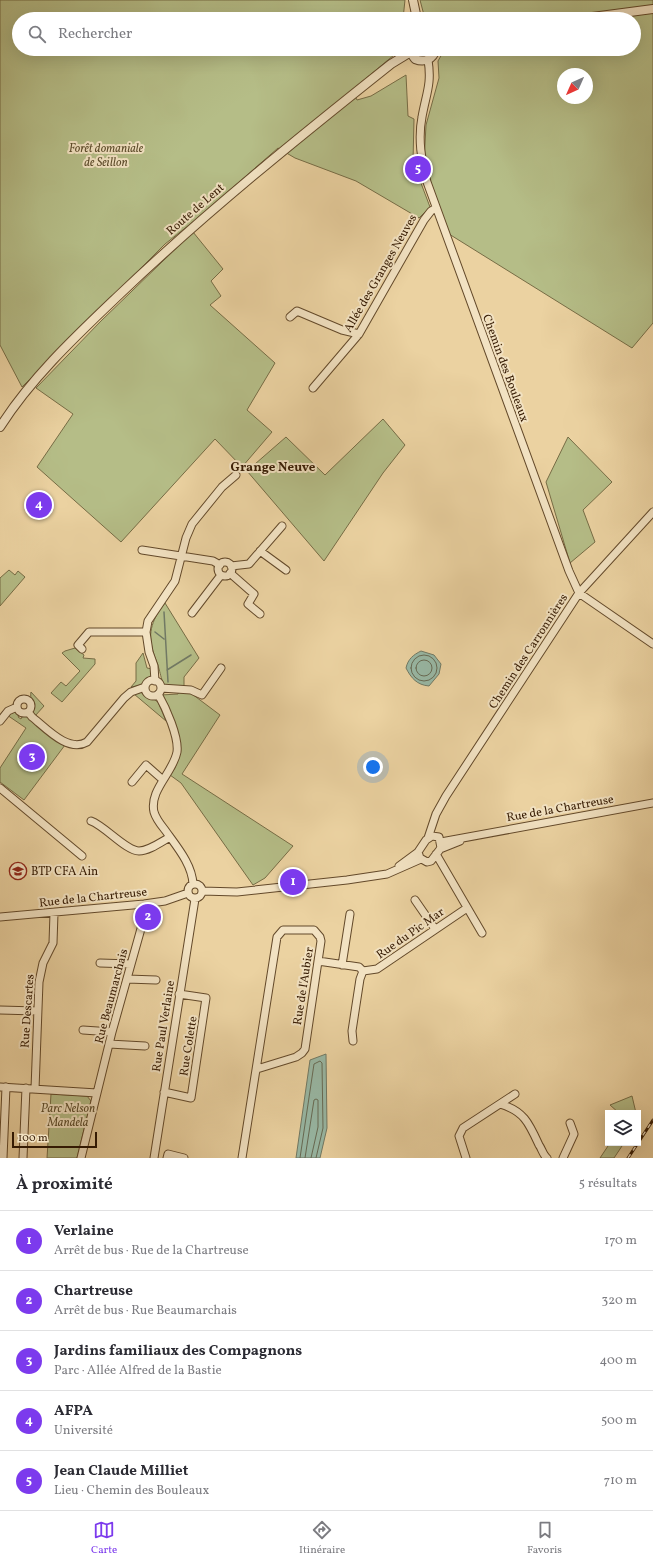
<!DOCTYPE html>
<html lang="fr">
<meta charset="utf-8">
<style>
body{margin:0;font-family:Vollkorn,serif;background:#f7f7f7;color:#2b2b33}
.controls{position:absolute;right:12px;bottom:12px;display:grid;overflow:hidden;border-radius:0px;box-shadow:0 4px 16px #0002}
.controls button{width:36px;height:36px;display:grid;place-items:center;padding:0;border:0;border-bottom:1px solid #e1e1e2;background:#fff;color:#2b2b33;font:20px sans-serif}
.compass{position:absolute;left:557px;top:68px;width:36px;height:36px;border-radius:50%;background:#fff;box-shadow:0 4px 16px #0002;rotate:225deg}
.scale{position:absolute;left:12px;bottom:10px;width:85px;box-sizing:border-box;padding-left:4px;border:2px solid #361b03;border-top:0;font-size:11px;line-height:14px;white-space:nowrap;color:#361b03;-webkit-text-stroke:3px #f2e2c2;paint-order:stroke}
.you{position:absolute;left:373px;top:767px;width:14px;height:14px;margin:-10px;border:3px solid #fff;border-radius:50%;background:#1a73e8;box-shadow:0 0 0 6px #1a73e833}
.badge{display:grid;place-items:center;width:26px;height:26px;border-radius:50%;background:#7c3aed;color:#fff;font-size:13px;font-weight:700}
.pin{position:absolute;translate:-50% -50%;border:2px solid #fff;box-shadow:0 1px 4px #0006}
.list{margin:0;padding:0;list-style:none}
h2{display:flex;justify-content:space-between;align-items:center;height:52px;margin:0;padding:0 16px;font-size:17px}
h2 small{font-size:13px;font-weight:400;color:#7c7c81}
.list li{display:grid;grid-template-columns:26px 1fr auto;gap:12px;align-items:center;box-sizing:border-box;height:60px;padding:0 16px;border-top:1px solid #e1e1e2}
.list b{display:block;font-size:15px;white-space:nowrap}
.list p{margin:0;font-size:13px;white-space:nowrap;color:#7c7c81}
.list em{font-size:13px;font-style:normal;color:#7c7c81}
.icon{flex:none;width:22px;height:22px;fill:none;stroke:currentColor;stroke-width:2;stroke-linecap:round;stroke-linejoin:round}
.map{position:relative;flex:none;width:653px;height:1158px;overflow:hidden}
.search{position:absolute;background:#fff;box-shadow:0 4px 16px #0002;left:12px;right:12px;top:12px;height:44px;display:flex;align-items:center;gap:10px;box-sizing:border-box;padding:0 14px;border-radius:22px;color:#7c7c81;font-size:15px}
.sheet{height:352px;background:#fff}
nav{display:flex;justify-content:space-around;align-items:center;box-sizing:border-box;height:56px;border-top:1px solid #e1e1e2;background:#fff;font-size:11px;color:#7c7c81}
nav a{display:grid;justify-items:center;gap:2px}
nav .on{color:#7c3aed}
.map>svg:first-child{display:block}
.green{fill:#b5bd87;stroke:#766c45;fill-rule:evenodd}
.water{fill:#98b8a5;stroke:#717964}
.lines{fill:none;stroke-linecap:round;stroke-linejoin:round}
.shore{stroke:#676a54;stroke-width:1}
.stream{stroke:#717964;stroke-width:1.5}
.minor-casing{stroke:#63492a;stroke-width:9}
.tertiary-casing{stroke:#63492a;stroke-width:10}
.minor{stroke:#f2e2c2;stroke-width:7}
.tertiary{stroke:#f2e2c2;stroke-width:8}
.rail-casing{stroke:#361b03;stroke-width:3}
.rail{stroke:#f2e2c2;stroke-width:1.5;stroke-dasharray:4.5;stroke-linecap:butt}
.labels{text-anchor:middle;stroke-width:4;stroke-linejoin:round;paint-order:stroke}
.park-label{font-size:12px;font-style:italic;fill:#5c4c2b;stroke:#f2e2c2}
.street-label{font-size:12px;fill:#361b03;stroke:#f2e2c2}
.poi-label{font-size:12px;fill:#361b03;stroke:#f2e2c2;text-anchor:start}
.neighbourhood-label{font-size:13px;font-weight:bold;fill:#361b03;stroke:#f2e2c2}
</style>
<div class="map">
<svg width="653" height="1158" viewBox="0 0 653 1158">
<rect width="100%" height="100%" fill="#ebd2a1"/>
<filter id="stains"><feTurbulence type="fractalNoise" baseFrequency=".005" numOctaves="4"/><feColorMatrix values="0 0 0 0 .2 0 0 0 0 .09 0 0 0 0 .02 0 0 0 .5 -.17"/></filter>
<radialGradient id="worn" r=".72"><stop offset=".6" stop-color="#630" stop-opacity="0"/><stop offset="1" stop-color="#630" stop-opacity=".3"/></radialGradient>
<path class="green" d="M0 0H405L403 19H19V49H395L394 55 352 90 357 100 371 96 406 75 408 116 414 119 413 162 430 207 419 218 356 181 295 158 278 148 198 218 165 244 22 387 0 345Z
M420 0H653V323L632 348 449 234 424 163 426 125 439 78 438 61 442 54 451 49H634V19H425ZM563 74H587V98H563Z
M193 232 223 269 211 281 221 296 210 305 275 363 247 410 272 432 242 467 215 439 121 542 37 467 73 414 36 388 101 321Z
M383 419 405 445 383 473 324 561 247 471 286 437 325 475Z
M568 437 612 482 583 510 595 542 570 563 546 482Z
M9 570 15 575 18 571 25 577 0 606V578Z
M165 603 199 658 184 677V686H165C161 679 161 676 159 669 158 663 154 657 153 651 147 632 153 618 165 603Z
M75 648 84 655 83 658 95 659V664L62 702 51 693 61 682 66 686 80 671 62 653 65 651Z
M143 653 147 668 152 669V675L142 685 131 687 136 681V663Z
M179 691H188L220 715 182 774 293 846 265 878 253 885 181 783 170 775 175 768 179 756 161 695 178 694Z
M31 692 44 706 35 716 33 714C32 708 30 697 31 692Z
M142 692 158 702 166 721 134 694Z
M15 712 20 714 18 717 21 719 23 715 27 717 65 745 24 800 0 782V768L26 728 7 715Z
M51 1094 87 1096 91 1101 77 1158H47Z
M632 1096 636 1113H619L610 1105Z
M610 1143H624L614 1158H600Z"/>
<path class="water" d="M421 651 434 655 441 664 439 674 429 686C417 685 411 678 406 668 408 659 413 655 421 651Z
M326 1054 327 1128 320 1158H296L310 1060Z"/>
<g class="lines">
<path class="shore" d="M411 668a13 13 0 1 1 26 0a13 13 0 1 1-26 0Z
M416 668a8 8 0 1 1 16 0a8 8 0 1 1-16 0Z
M300 1158 314 1064 320 1061 322 1063 323 1128 316 1158
M305 1158 314 1100 316 1099 318 1100V1127L311 1158"/>
<path class="stream" d="M164 612 168 682
M155 632 164 639
M167 670 191 655"/>
<defs>
<path id="minor" d="M428 60C432 84 426 94 422 117 418 137 421 162 427 182L569 571 579 593 653 644
M290 317 297 311 342 330 359 334
M313 388 359 334 424 220 431 211 436 208
M142 550 213 561 220 565
M260 551 286 570
M218 569a7 7 0 1 1 14 0a7 7 0 1 1-14 0Z
M231 566 249 564 282 526
M230 573 254 594 248 604 260 614
M192 613 221 575
M82 649 78 645 89 632H146
M145 688a8 8 0 1 1 16 0a8 8 0 1 1-16 0Z
M155 681 154 666 149 652 146 632 148 621 175 581 186 538 192 524 222 487 236 475
M161 688 191 690 202 695 221 668
M158 694C166 708 179 737 177 752 173 773 149 790 154 812 156 819 161 825 165 830 177 847 192 864 193 884
M17 706a7 7 0 1 1 14 0a7 7 0 1 1-14 0Z
M28 712 32 717C46 728 68 753 87 742L124 698 131 692 145 687
M0 721 8 711 17 707
M132 782 146 765 163 780
M0 788 82 856
M91 821C105 826 126 851 139 851 149 851 161 842 170 837
M432 836 439 837 441 848 431 861 427 862 420 858 418 852 426 840Z
M428 838 436 814 446 796 579 593 653 512
M441 842 653 803
M440 849 460 841
M436 854 482 933
M399 866 418 852
M188 891a7 7 0 1 1 14 0a7 7 0 1 1-14 0Z
M202 891 237 892 347 880 387 874 421 859
M415 900 435 929
M0 917 144 904 165 901 188 893
M318 961 359 967 363 971 377 969 467 908
M100 963 131 964
M342 965 350 914
M127 979 156 980
M0 1010 37 1011
M83 1030 112 1032
M353 1041 352 1031 360 979 363 971
M109 1044 145 1046
M0 1087 97 1093
M35 1089 39 982 43 963 53 943 54 913
M164 1092 191 1098 206 998 179 994
M500 1104C524 1111 529 1123 539 1145 542 1149 543 1155 547 1158
M3 1158 6 1087
M23 1158 26 1088
M81 1158 112 1032 144 918V904
M154 1158 195 899
M167 1158 168 1154 184 1158
M242 1158 277 937 283 930H314L320 937 321 941 305 1049 302 1053 296 1057 257 1069
M466 1158 459 1136 463 1128 515 1094
M563 1158 574 1134 570 1123"/>
<path id="tertiary" d="M413 0 417 19
M577 19 653 9
M408 49 415 59C425 63 433 59 436 49
M0 427C32 377 76 336 119 295 205 213 298 138 391 64L409 53"/>
</defs>
<use href="#minor" class="minor-casing"/>
<use href="#tertiary" class="tertiary-casing"/>
<use href="#minor" class="minor"/>
<use href="#tertiary" class="tertiary"/>
<defs>
<path id="rail" d="M628 1158 653 1120"/>
</defs>
<use href="#rail" class="rail-casing"/>
<use href="#rail" class="rail"/>
</g>
<defs>
<symbol id="university-ring" viewBox="-11 -11 22 22"><circle r="9.5" fill="#f2e2c2" stroke="#8f2418" stroke-width="1.5"/><path d="M0-5L7-2L0 1L-7-2ZM-4 1L0 2.5L4 1V4Q0 6-4 4Z" fill="#8f2418"/></symbol>
</defs>
<g fill-rule="evenodd">
<use href="#university-ring" x="8" y="861" width="20" height="20"/>
</g>
<g class="labels">
<g class="park-label">
<text x="106" y="152">Forêt domaniale<tspan x="106" dy="14">de Seillon</tspan></text>
<text x="68" y="1112">Parc Nelson<tspan x="68" dy="14">Mandela</tspan></text>
</g>
<g class="street-label">
<text transform="translate(195 209) rotate(-41)" y="4">Route de Lent</text>
<text transform="translate(380 273) rotate(-60)" y="4">Allée des Granges Neuves</text>
<text transform="translate(506 368) rotate(70)" y="4">Chemin des Bouleaux</text>
<text transform="translate(528 651) rotate(-57)" y="4">Chemin des Carronnières</text>
<text transform="translate(560 808) rotate(-10)" y="4">Rue de la Chartreuse</text>
<text transform="translate(93 897) rotate(-6)" y="4">Rue de la Chartreuse</text>
<text transform="translate(410 933) rotate(-35)" y="4">Rue du Pic Mar</text>
<text transform="translate(303 986) rotate(-81)" y="4">Rue de l'Aubier</text>
<text transform="translate(111 996) rotate(-75)" y="4">Rue Beaumarchais</text>
<text transform="translate(27 1011) rotate(-86)" y="4">Rue Descartes</text>
<text transform="translate(163 1026) rotate(-81)" y="4">Rue Paul Verlaine</text>
<text transform="translate(188 1046) rotate(-81)" y="4">Rue Colette</text>
</g>
<g class="poi-label">
<text x="31" y="875">BTP CFA Ain</text>
</g>
<g class="neighbourhood-label">
<text x="273" y="471">Grange Neuve</text>
</g>
</g>
<rect width="100%" height="100%" filter="url(#stains)"/>
<rect width="100%" height="100%" fill="url(#worn)"/>
</svg>
<div class="controls">
<button><svg class="icon" aria-label="layers" viewBox="0 0 24 24"><path d="M12 4l9 5-9 5-9-5zM3 14l9 5 9-5"/></svg></button>
</div>
<svg class="compass" viewBox="-18 -18 36 36"><path d="M0-13l5 13h-10z" fill="#e53935"/><path d="M0 13l5-13h-10z" fill="#7c7c81"/></svg>
<div class="scale">100 m</div>
<div class="you"></div>
<div class="pin badge" style="left:293px;top:882px">1</div>
<div class="pin badge" style="left:148px;top:917px">2</div>
<div class="pin badge" style="left:32px;top:757px">3</div>
<div class="pin badge" style="left:39px;top:505px">4</div>
<div class="pin badge" style="left:418px;top:169px">5</div>
<div class="search"><svg class="icon" aria-label="search" viewBox="0 0 24 24"><circle cx="10" cy="10" r="6"/><path d="M15 15l6 6"/></svg>Rechercher</div>
</div>
<section class="sheet">
<h2>À proximité<small>5 résultats</small></h2>
<ul class="list">
<li><span class="badge">1</span><div><b>Verlaine</b><p>Arrêt de bus · Rue de la Chartreuse</p></div><em>170 m</em></li>
<li><span class="badge">2</span><div><b>Chartreuse</b><p>Arrêt de bus · Rue Beaumarchais</p></div><em>320 m</em></li>
<li><span class="badge">3</span><div><b>Jardins familiaux des Compagnons</b><p>Parc · Allée Alfred de la Bastie</p></div><em>400 m</em></li>
<li><span class="badge">4</span><div><b>AFPA</b><p>Université</p></div><em>500 m</em></li>
<li><span class="badge">5</span><div><b>Jean Claude Milliet</b><p>Lieu · Chemin des Bouleaux</p></div><em>710 m</em></li>
</ul>
</section>
<nav>
<a class="on"><svg class="icon" aria-label="map" viewBox="0 0 24 24"><path d="M3 6l6-2 6 2 6-2v14l-6 2-6-2-6 2zM9 4v14M15 6v14"/></svg>Carte</a>
<a><svg class="icon" aria-label="directions" viewBox="0 0 24 24"><path d="M12 3l9 9-9 9-9-9zM9 14v-3h6M13 9l2 2-2 2"/></svg>Itinéraire</a>
<a><svg class="icon" aria-label="saved" viewBox="0 0 24 24"><path d="M7 4h10v16l-5-4-5 4z"/></svg>Favoris</a>
</nav>
